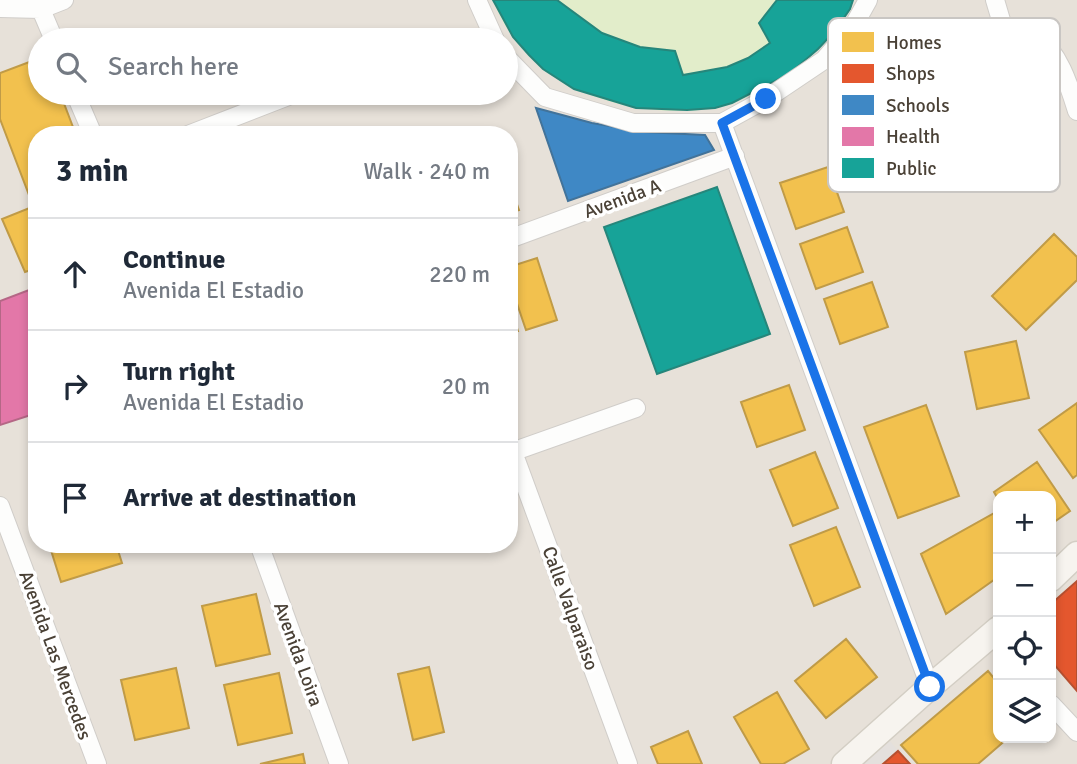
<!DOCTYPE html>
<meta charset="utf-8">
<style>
body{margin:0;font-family:Signika,sans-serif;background:#f2f2f3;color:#1f2937}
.controls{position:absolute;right:21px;bottom:21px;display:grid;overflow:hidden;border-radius:14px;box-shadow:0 4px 10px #0003}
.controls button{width:63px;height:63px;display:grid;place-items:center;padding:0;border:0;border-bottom:2px solid #e0e1e3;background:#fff;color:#1f2937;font:35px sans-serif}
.stop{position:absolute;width:21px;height:21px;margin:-16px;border:5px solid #1a73e8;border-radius:50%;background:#fff}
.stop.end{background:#1a73e8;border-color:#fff;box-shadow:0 2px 7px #0008}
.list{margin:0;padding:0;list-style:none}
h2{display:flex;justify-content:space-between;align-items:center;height:91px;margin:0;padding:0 28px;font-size:30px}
h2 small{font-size:23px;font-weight:400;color:#747a83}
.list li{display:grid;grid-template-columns:46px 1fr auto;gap:21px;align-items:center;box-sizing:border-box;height:112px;padding:0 28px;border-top:2px solid #e0e1e3}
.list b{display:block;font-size:26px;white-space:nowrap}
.list p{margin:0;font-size:23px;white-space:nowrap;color:#747a83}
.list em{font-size:23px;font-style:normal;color:#747a83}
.icon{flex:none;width:38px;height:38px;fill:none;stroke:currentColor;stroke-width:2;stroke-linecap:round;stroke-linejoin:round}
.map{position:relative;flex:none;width:1077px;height:764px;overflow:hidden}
.search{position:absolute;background:#fff;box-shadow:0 4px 10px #0003;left:28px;top:28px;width:490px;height:77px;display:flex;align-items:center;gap:18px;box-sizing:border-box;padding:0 24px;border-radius:38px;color:#747a83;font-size:26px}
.panel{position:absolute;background:#fff;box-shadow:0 4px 10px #0003;left:28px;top:126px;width:490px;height:427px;border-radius:28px}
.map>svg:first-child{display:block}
.residential{fill:#e7e1d9;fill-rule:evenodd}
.pitch{fill:#e2edca}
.parking{fill:#e4e0dd}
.homes{fill:#f2c14e;stroke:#c09b47;stroke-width:2}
.shops{fill:#e4572e;stroke:#b65030;stroke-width:2}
.schools{fill:#3f88c5;stroke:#42739a;stroke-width:2}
.health{fill:#e377a8;stroke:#b56786;stroke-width:2}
.public{fill:#17a398;stroke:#26867b;stroke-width:2}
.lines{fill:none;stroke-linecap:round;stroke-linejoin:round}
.minor-casing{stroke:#d0cdc9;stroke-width:20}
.secondary-casing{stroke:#d3cec4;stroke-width:27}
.minor{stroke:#fdfdfc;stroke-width:18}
.secondary{stroke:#f7f4ef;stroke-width:24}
.route{stroke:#1a73e8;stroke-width:9}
.labels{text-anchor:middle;stroke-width:7;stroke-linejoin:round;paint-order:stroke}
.street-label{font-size:19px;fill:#4a4136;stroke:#fff}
.key{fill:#fff;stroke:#c9c6c3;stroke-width:2}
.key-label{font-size:19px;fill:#4a4136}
</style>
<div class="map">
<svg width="1077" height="764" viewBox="0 0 1077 764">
<rect width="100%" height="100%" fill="#f2efec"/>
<path class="residential" d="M0 0H1077V764H0ZM40 40H506V93H40ZM37 135H509V544H37ZM998 496H1051V738H998Z"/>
<path class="pitch" d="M493 0H853C845 25 824 45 804 61 782 79 742 103 715 108 629 122 525 87 493 0Z"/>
<path class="parking" d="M889 740 898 751 883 764H861Z"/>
<path class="homes" d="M40 58V93H60L76 135H37V192L29 195 0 119V73Z
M828 167 844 212 796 229 780 183Z
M509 181 519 210 509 213Z
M37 205V268L25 272 2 219Z
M847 227 863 272 816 289 800 244Z
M1054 234 1077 257V280L1026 330 992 296Z
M537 258 557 320 526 330 509 280V267Z
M872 282 888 327 840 344 824 299Z
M509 303 518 331 509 334Z
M1016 341 1029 398 977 409 965 352Z
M789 385 805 430 757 447 741 402Z
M1077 403V475L1073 478 1039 430Z
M926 405 959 496 898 518 864 427Z
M815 452 838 508 793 526 770 470Z
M1037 462 1070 511 1051 524V496H998V499L994 492Z
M998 511V577L946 614 921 554Z
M836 527 860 587 814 606 790 545Z
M49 544H116L122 563 61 582Z
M256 594 270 654 216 666 202 606Z
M846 639 877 677 826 718 795 681Z
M429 667 444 732 413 740 398 674Z
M176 668 189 728 135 740 121 680Z
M988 671 998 683V738H1008L978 764H918L901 745Z
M279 673 292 733 238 745 224 685Z
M777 692 809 749 783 764H761L734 717Z
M688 731 702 764H658L651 747Z
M303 754 305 764H260Z"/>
<path class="shops" d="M1077 581V691L1051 661V604Z
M898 751 910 764H883Z"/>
<path class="schools" d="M536 108 592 123 644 132 705 135 714 150 568 201Z"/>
<path class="health" d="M37 287V413L0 425V301Z"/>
<path class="public" d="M493 0H557L602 33 640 47 675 51 683 75 727 67 748 58 770 43 759 23 777 0H853L850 9 834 32 818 49 789 74 732 103 715 108 687 110 636 108 574 89 543 69 529 55 513 37Z
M717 187 770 334 657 374 604 227Z"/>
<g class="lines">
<defs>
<path id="minor" d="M37 0 54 40
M477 0 495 40
M995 0 1003 27C1013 28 1026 29 1035 35 1059 52 1069 85 1077 111
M0 8 41 9 64 0
M506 57 545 97 633 123H722L766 99 824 60 854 25 868 0
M75 93 93 135
M978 112C967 71 959 50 1003 27
M722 123 930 687
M188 135 296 93
M509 239 735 156
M513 452 628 764
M509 453 636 408
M0 506 97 764
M259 544 339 764
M1051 704 1077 732"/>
<path id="secondary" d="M1051 579 1077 554
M844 764 930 687 998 629"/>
</defs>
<use href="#minor" class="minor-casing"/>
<use href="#secondary" class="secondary-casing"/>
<use href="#minor" class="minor"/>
<use href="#secondary" class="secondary"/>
</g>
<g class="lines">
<path class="route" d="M766 99 722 123 930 687"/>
</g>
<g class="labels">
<g class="street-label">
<text transform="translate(622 198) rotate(-20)" y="7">Avenida A</text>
<text transform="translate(571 608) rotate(70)" y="7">Calle Valparaiso</text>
<text transform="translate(299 654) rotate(70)" y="7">Avenida Loira</text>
<text transform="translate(56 655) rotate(70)" y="7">Avenida Las Mercedes</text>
</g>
</g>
<rect x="828" y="18" width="232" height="174" rx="10" class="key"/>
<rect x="842" y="32" width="32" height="20" fill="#f2c14e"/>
<rect x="842" y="64" width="32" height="19" fill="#e4572e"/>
<rect x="842" y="95" width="32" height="20" fill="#3f88c5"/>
<rect x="842" y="127" width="32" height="19" fill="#e377a8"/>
<rect x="842" y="158" width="32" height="20" fill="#17a398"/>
<g class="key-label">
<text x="886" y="49">Homes</text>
<text x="886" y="80">Shops</text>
<text x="886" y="112">Schools</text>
<text x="886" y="143">Health</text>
<text x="886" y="175">Public</text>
</g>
</svg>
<div class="controls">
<button>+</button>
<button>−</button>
<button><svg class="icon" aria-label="locate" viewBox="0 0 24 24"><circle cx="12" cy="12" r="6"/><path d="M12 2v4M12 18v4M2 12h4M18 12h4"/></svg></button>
<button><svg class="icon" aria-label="layers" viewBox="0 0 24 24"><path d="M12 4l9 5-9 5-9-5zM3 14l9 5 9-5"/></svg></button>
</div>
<div class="stop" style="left:930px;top:687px"></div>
<div class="stop end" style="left:766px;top:99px"></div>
<div class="search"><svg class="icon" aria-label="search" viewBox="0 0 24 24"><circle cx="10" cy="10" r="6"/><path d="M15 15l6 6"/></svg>Search here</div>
<section class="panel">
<h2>3 min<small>Walk · 240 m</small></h2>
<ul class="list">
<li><svg class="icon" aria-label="ahead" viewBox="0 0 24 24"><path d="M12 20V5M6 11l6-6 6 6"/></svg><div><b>Continue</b><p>Avenida El Estadio</p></div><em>220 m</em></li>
<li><svg class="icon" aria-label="right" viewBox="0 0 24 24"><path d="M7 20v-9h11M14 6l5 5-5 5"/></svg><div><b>Turn right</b><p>Avenida El Estadio</p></div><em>20 m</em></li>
<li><svg class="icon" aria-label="arrive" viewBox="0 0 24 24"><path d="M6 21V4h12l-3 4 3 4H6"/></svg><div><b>Arrive at destination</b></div></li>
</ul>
</section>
</div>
